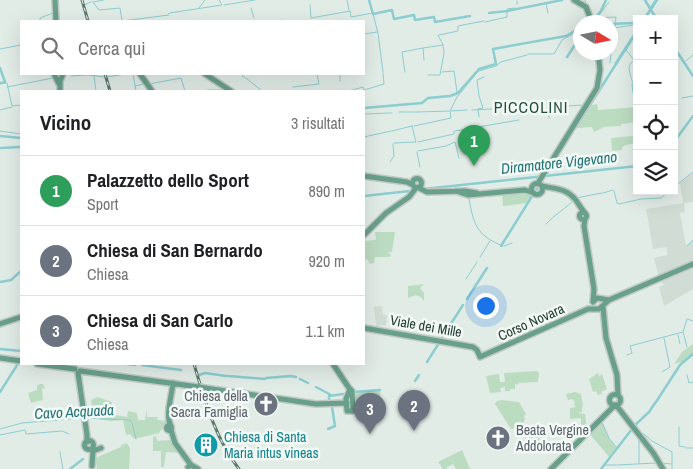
<!DOCTYPE html>
<html lang="it">
<meta charset="utf-8">
<style>
body{margin:0;font-family:"Archivo Narrow",sans-serif;background:#f2f2f2;color:#202124}
.controls{position:absolute;right:15px;top:15px;display:grid;overflow:hidden;border-radius:0px;box-shadow:0 5px 20px #0002}
.controls button{width:45px;height:45px;display:grid;place-items:center;padding:0;border:0;border-bottom:1px solid #e0e0e0;background:#fff;color:#202124;font:25px sans-serif}
.compass{position:absolute;left:573px;top:15px;width:45px;height:45px;border-radius:50%;background:#fff;box-shadow:0 5px 20px #0002;rotate:100deg}
.you{position:absolute;left:485px;top:305px;width:18px;height:18px;margin:-12px;border:4px solid #fff;border-radius:50%;background:#1a73e8;box-shadow:0 0 0 8px #1a73e833}
.badge{display:grid;place-items:center;width:32px;height:32px;border-radius:50%;background:#7c453f;color:#fff;font-size:16px;font-weight:700}
.pin{position:absolute;translate:-50% -41px;filter:drop-shadow(0 1px 2px #0008)}
.pin::after{content:'';position:absolute;top:26px;width:18px;height:15px;background:inherit;clip-path:polygon(0 0,100% 0,50% 100%)}
.list{margin:0;padding:0;list-style:none}
h2{display:flex;justify-content:space-between;align-items:center;height:65px;margin:0;padding:0 20px;font-size:21px}
h2 small{font-size:16px;font-weight:400;color:#757577}
.list li{display:grid;grid-template-columns:32px 1fr auto;gap:15px;align-items:center;box-sizing:border-box;height:70px;padding:0 20px;border-top:1px solid #e0e0e0}
.list b{display:block;font-size:19px;white-space:nowrap}
.list p{margin:0;font-size:16px;white-space:nowrap;color:#757577}
.list em{font-size:16px;font-style:normal;color:#757577}
.icon{flex:none;width:28px;height:28px;fill:none;stroke:currentColor;stroke-width:2;stroke-linecap:round;stroke-linejoin:round}
.map{position:relative;flex:none;width:693px;height:469px;overflow:hidden}
.search{position:absolute;background:#fff;box-shadow:0 5px 20px #0002;left:20px;top:20px;width:345px;height:55px;display:flex;align-items:center;gap:12px;box-sizing:border-box;padding:0 18px;border-radius:0px;color:#757577;font-size:19px}
.panel{position:absolute;background:#fff;box-shadow:0 5px 20px #0002;left:20px;top:90px;width:345px;height:275px;border-radius:0px}
.map>svg:first-child{display:block}
.built{fill:#d1dcd5}
.green{fill:#bcdcc1}
.lines{fill:none;stroke-linecap:round;stroke-linejoin:round}
.stream{stroke:#8ccdcf;stroke-width:1}
.canal{stroke:#8ccdcf;stroke-width:2.5}
.major-casing{stroke:#c1c9c6;stroke-width:8}
.major{stroke:#68a08b;stroke-width:5}
.rail-casing{stroke:#5d786e;stroke-width:3}
.rail{stroke:#f3f9f5;stroke-width:1;stroke-dasharray:4;stroke-linecap:butt}
.major-bridge-casing{stroke:#c1c9c6;stroke-width:8;stroke-linecap:butt}
.major-bridge{stroke:#68a08b;stroke-width:5}
.labels{text-anchor:middle;stroke-width:5;stroke-linejoin:round;paint-order:stroke}
.street-label{font-size:14px;fill:#233d33;stroke:#f3f9f5}
.worship-label{font-size:14px;fill:#5b616d;stroke:#f3f9f5;text-anchor:end}
.culture-label{font-size:14px;fill:#0d838f;stroke:#f3f9f5;text-anchor:start}
.water-label{font-size:15px;font-style:italic;fill:#1f7277;stroke:#f3f9f5}
.quarter-label{font-size:16px;letter-spacing:1px;fill:#1f4e3d;stroke:#f3f9f5}
</style>
<div class="map">
<svg width="693" height="469" viewBox="0 0 693 469">
<rect width="100%" height="100%" fill="#e2ece7"/>
<path class="built" d="M693 173V202L684 203 685 212 680 213 686 246 693 239V289L664 306 659 287 664 285 658 274 654 258 667 255V247L653 249 646 209 683 203 680 183Z
M382 306 383 315H387L386 325 376 326 374 307Z"/>
<path class="green" d="M597 104 598 110 637 107V122L621 124V126L604 127 594 132 592 127 577 128 592 105Z
M633 136 635 143 623 146 622 150 612 151 611 138Z
M523 191 533 194 527 203 503 206 502 193Z
M375 232H395L392 252H388L391 255 390 257H375L374 263 370 264 367 259 364 261V241L376 240Z
M424 284 420 288 424 293V301L421 297 416 295 408 298V286Z
M693 344V353L682 362 674 364 682 352Z
M537 371 539 373 538 382 519 383 517 385 515 384V389H510V391H505V387L500 388 501 392 490 393 486 376 499 374 500 382H505L504 373Z
M598 373 599 376 602 374 607 389 601 392 602 394 598 395 596 391 593 392 589 379Z
M41 384H43L45 388 42 389 43 400 31 403 28 393 37 390V385Z
M380 390 381 408 355 410 353 392Z
M575 392 581 394 583 406 582 407V412L577 413 585 414 587 430 581 436V418L570 419V408L576 407 574 405 575 402 572 399 568 400 566 394Z
M97 397 112 402 110 414 127 417 128 411 137 413 138 420H145L147 408V417H158L157 420 166 421V424L159 433 134 439 130 434 126 435 123 420 112 421 86 418 85 414 92 413 91 400Z
M502 400 519 402 526 414 524 416 525 419 521 427 511 429 495 404 497 401Z
M602 422 609 439 616 447 609 457 589 433Z
M529 429 542 432 538 442 532 447 527 442 525 436H530Z
M156 436 157 441 171 440 179 453 166 452 164 467H161V451H153V437Z
M127 443 130 448 129 469H97L95 458 121 447V445Z
M462 450 470 469H456L453 464 447 467V469H443L438 462Z"/>
<g class="lines">
<path class="stream" d="M347 0 349 10
M585 0 586 5
M644 0 650 10
M517 1V4
M93 2 99 10 120 8 122 21 169 15
M93 2 104 0
M546 3 548 13
M83 5 87 21
M84 5 91 2
M224 5 255 0
M310 5 311 18 350 11 351 17 373 13
M199 8 205 0
M251 8 254 18
M650 8 655 0
M653 8 657 0
M651 11 656 19
M170 13 222 5 219 0
M168 14 169 13
M373 14 378 33 383 72
M598 18 616 17C616 24 613 28 612 35
M646 19 651 10
M40 21V18L53 13
M278 21 283 20
M485 22 507 17V9L515 8
M594 22 609 2
M613 28 634 25 637 26
M364 34 377 32
M439 35 458 31V26L484 21
M674 48 677 52
M0 49 21 45
M528 54H554L562 40 580 30
M678 54 693 77
M424 60 423 48 443 45 438 35
M686 61 693 55
M610 63 614 28 617 23
M615 63 637 29
M405 72 402 52 423 48
M442 72 454 71 457 92
M94 74H95
M133 74 136 91
M242 74 243 77
M340 74V81
M428 75H440L444 53 443 45
M71 76 88 75 105 77
M94 76 96 91
M107 77 125 74
M244 77 245 78
M246 78 262 91
M0 84 7 83 12 106 21 105
M149 84 181 78 185 91
M632 84 633 93
M633 84C631 74 625 67 634 60L626 50 637 33
M135 86 144 84
M7 87 53 78
M293 87 319 84 317 74
M209 90H223V91
M203 91 208 90
M349 91 363 87 364 90 384 84 383 73
M682 98 693 96
M478 109 483 108 479 96 477 80 484 77
M0 110 12 107
M467 110 451 111V109L457 97 476 74 479 71 496 66 501 62 527 55
M472 110 511 108
M478 110 479 117
M399 112H418
M390 113H392
M539 113H549L548 107 585 105
M549 113V118
M364 114 389 113
M414 126 451 118 450 111 418 112
M0 131 21 134
M392 131 412 126
M455 131 519 120
M364 137 391 131
M418 142 454 134V131
M394 143 416 142 412 126
M418 151 446 146 455 142 459 158
M417 152 420 167
M390 162 394 156 393 144
M674 187 693 172
M614 191 617 203 619 204 641 199 661 198
M603 193 613 190
M469 198C473 224 477 236 503 246
M576 198 602 193
M661 198 669 191
M546 224C554 215 565 209 574 200
M504 246 512 243
M687 246 693 240
M480 257 490 241
M466 279 477 262
M678 335 680 344
M687 347 683 332 687 319 693 321
M627 355 632 353 630 346 683 332
M662 372 670 367 664 338
M687 375 689 383 693 382
M87 418 130 420 132 423 136 439
M602 422 609 438 617 448
M679 427V446L685 447
M0 429 22 423 83 418
M644 434 652 441 672 452V469
M0 435 25 430 26 434 62 431 69 434
M639 439V463
M686 448H693
M60 452 63 469
M662 463 671 464
M605 465H616
M617 465 656 463"/>
<path class="canal" d="M369 0 373 14 392 10 394 19 414 15 415 20 434 17 435 22 470 16
M645 0 650 8
M651 10 657 19
M507 11 562 0
M489 13 507 11
M644 19 657 0
M593 21 601 11 606 0
M610 24 633 23 637 25
M674 47 693 76
M567 57 580 37
M0 68 5 82 0 83
M364 108 422 103 428 98 450 96 458 93 479 69 496 64 493 49 566 36 580 28
M576 127 637 31
M0 136 21 138
M674 142 693 116
M564 146 570 136
M0 148 21 147
M424 189 637 166
M364 196 410 191
M501 246 539 185
M0 282 11 280 21 271
M467 299 487 268
M441 339 463 305
M0 349 21 351
M427 362 439 343
M127 364 135 365
M681 364 693 354
M142 365 181 370
M199 375 205 373 226 376
M228 376 265 379
M266 378 291 376 296 377
M300 379 308 383
M415 381 419 375
M316 387 331 395
M0 392 19 362
M353 392 380 390
M329 402V396L343 394
M656 402 680 365
M399 407 408 392
M633 427 649 412 655 403
M328 429 335 426 332 407
M70 469 83 459
M601 469 632 429"/>
<defs>
<path id="major" d="M55 0 56 21
M574 0 586 7 592 22
M54 74 59 84
M140 74 152 91
M205 74 231 91
M60 91V81L63 74
M364 176 407 182 413 185
M412.5 183a4.5 4.5 0 1 1 9 0a4.5 4.5 0 1 1-9 0Z
M538 183 597 88 600 70 598 52
M531.5 189a5.5 5.5 0 1 1 11 0a5.5 5.5 0 1 1-11 0Z
M542 186C555 189 566 188 575 199 579 204 581 209 585 213
M419 188 427 192 465 191 477 193
M456 191 468 195 525 190 534 193
M579.5 216a3.5 3.5 0 1 1 7 0a3.5 3.5 0 1 1-7 0Z
M585 219 584 226 594 289 593 301
M364 235 386 213 409 197 416 188
M593 302 597 298 609 300
M603 307 606 338 617 375 618 395
M0 324 21 317
M364 328 473 347 477 350 480 357 482 356
M482 356 588 309H599L609 300 693 264
M0 358 21 361
M37 364 75 369
M333 364 349 388 352 391 353 411H347L346 399 350 389
M80 371 199 387
M78 373 87 435V442
M205 388 316 404 347 403
M609.5 400a5.5 5.5 0 1 1 11 0a5.5 5.5 0 1 1-11 0Z
M616 405 654 454 663 469
M166.5 428a2.5 2.5 0 1 1 5 0a2.5 2.5 0 1 1-5 0Z
M171 426C165 416 172 395 173 383
M171 430 175 443 191 465
M84.5 445a4.5 4.5 0 1 1 9 0a4.5 4.5 0 1 1-9 0Z
M92 466 93 451 101 448
M188 467 191 465 198 469
M551 469 615 405"/>
</defs>
<use href="#major" class="major-casing"/>
<use href="#major" class="major"/>
<defs>
<path id="rail" d="M82 0 88 21
M105 74 110 91
M194 364C205 401 215 438 239 469"/>
</defs>
<use href="#rail" class="rail-casing"/>
<use href="#rail" class="rail"/>
<defs>
<path id="major-bridge" d="M199 387 205 388"/>
</defs>
<use href="#major-bridge" class="major-bridge-casing"/>
<use href="#major-bridge" class="major-bridge"/>
</g>
<defs>
<symbol id="church-disc" viewBox="-11 -11 22 22"><circle r="9.5" fill="#6b7280" stroke="#f3f9f5"/><path d="M-1.2-6h2.4v3.5h3.3v2.4h-3.3V6h-2.4V-.1h-3.3v-2.4h3.3Z" fill="#fff"/></symbol>
<symbol id="building-disc" viewBox="-11 -11 22 22"><circle r="9.5" fill="#0f9aa8" stroke="#f3f9f5"/><path d="M-4-6H4V6H1V3H-1V6H-4ZM-2.5-4.3h1.7v1.8h-1.7ZM.8-4.3h1.7v1.8H.8ZM-2.5-1h1.7V.8h-1.7ZM.8-1h1.7V.8H.8Z" fill="#fff"/></symbol>
</defs>
<g fill-rule="evenodd">
<use href="#church-disc" x="252" y="390" width="28" height="28"/>
<use href="#church-disc" x="484" y="424" width="28" height="28"/>
<use href="#building-disc" x="192" y="431" width="28" height="28"/>
</g>
<g class="labels">
<g class="street-label">
<text transform="translate(531 322) rotate(-24)" y="5">Corso Novara</text>
<text transform="translate(426 326) rotate(10)" y="5">Viale dei Mille</text>
</g>
<g class="worship-label">
<text x="248" y="401">Chiesa della<tspan x="248" dy="16">Sacra Famiglia</tspan></text>
<text x="516" y="435" text-anchor="start">Beata Vergine<tspan x="516" dy="16">Addolorata</tspan></text>
</g>
<g class="culture-label">
<text x="224" y="442">Chiesa di Santa<tspan x="224" dy="16">Maria intus vineas</tspan></text>
</g>
<g class="water-label">
<text transform="translate(559 163) rotate(-6)" y="5">Diramatore Vigevano</text>
<text transform="translate(74 412) rotate(-3)" y="5">Cavo Acquada</text>
</g>
<g class="quarter-label">
<text x="531" y="113">PICCOLINI</text>
</g>
</g>
</svg>
<div class="controls">
<button>+</button>
<button>−</button>
<button><svg class="icon" aria-label="locate" viewBox="0 0 24 24"><circle cx="12" cy="12" r="6"/><path d="M12 2v4M12 18v4M2 12h4M18 12h4"/></svg></button>
<button><svg class="icon" aria-label="layers" viewBox="0 0 24 24"><path d="M12 4l9 5-9 5-9-5zM3 14l9 5 9-5"/></svg></button>
</div>
<svg class="compass" viewBox="-18 -18 36 36"><path d="M0-13l5 13h-10z" fill="#e53935"/><path d="M0 13l5-13h-10z" fill="#757577"/></svg>
<div class="you"></div>
<div class="pin badge" style="left:474px;top:166px;background:#2e9e5b">1</div>
<div class="pin badge" style="left:414px;top:431px;background:#6b7280">2</div>
<div class="pin badge" style="left:370px;top:434px;background:#6b7280">3</div>
<div class="search"><svg class="icon" aria-label="search" viewBox="0 0 24 24"><circle cx="10" cy="10" r="6"/><path d="M15 15l6 6"/></svg>Cerca qui</div>
<section class="panel">
<h2>Vicino<small>3 risultati</small></h2>
<ul class="list">
<li><span class="badge" style="background:#2e9e5b">1</span><div><b>Palazzetto dello Sport</b><p>Sport</p></div><em>890 m</em></li>
<li><span class="badge" style="background:#6b7280">2</span><div><b>Chiesa di San Bernardo</b><p>Chiesa</p></div><em>920 m</em></li>
<li><span class="badge" style="background:#6b7280">3</span><div><b>Chiesa di San Carlo</b><p>Chiesa</p></div><em>1.1 km</em></li>
</ul>
</section>
</div>
